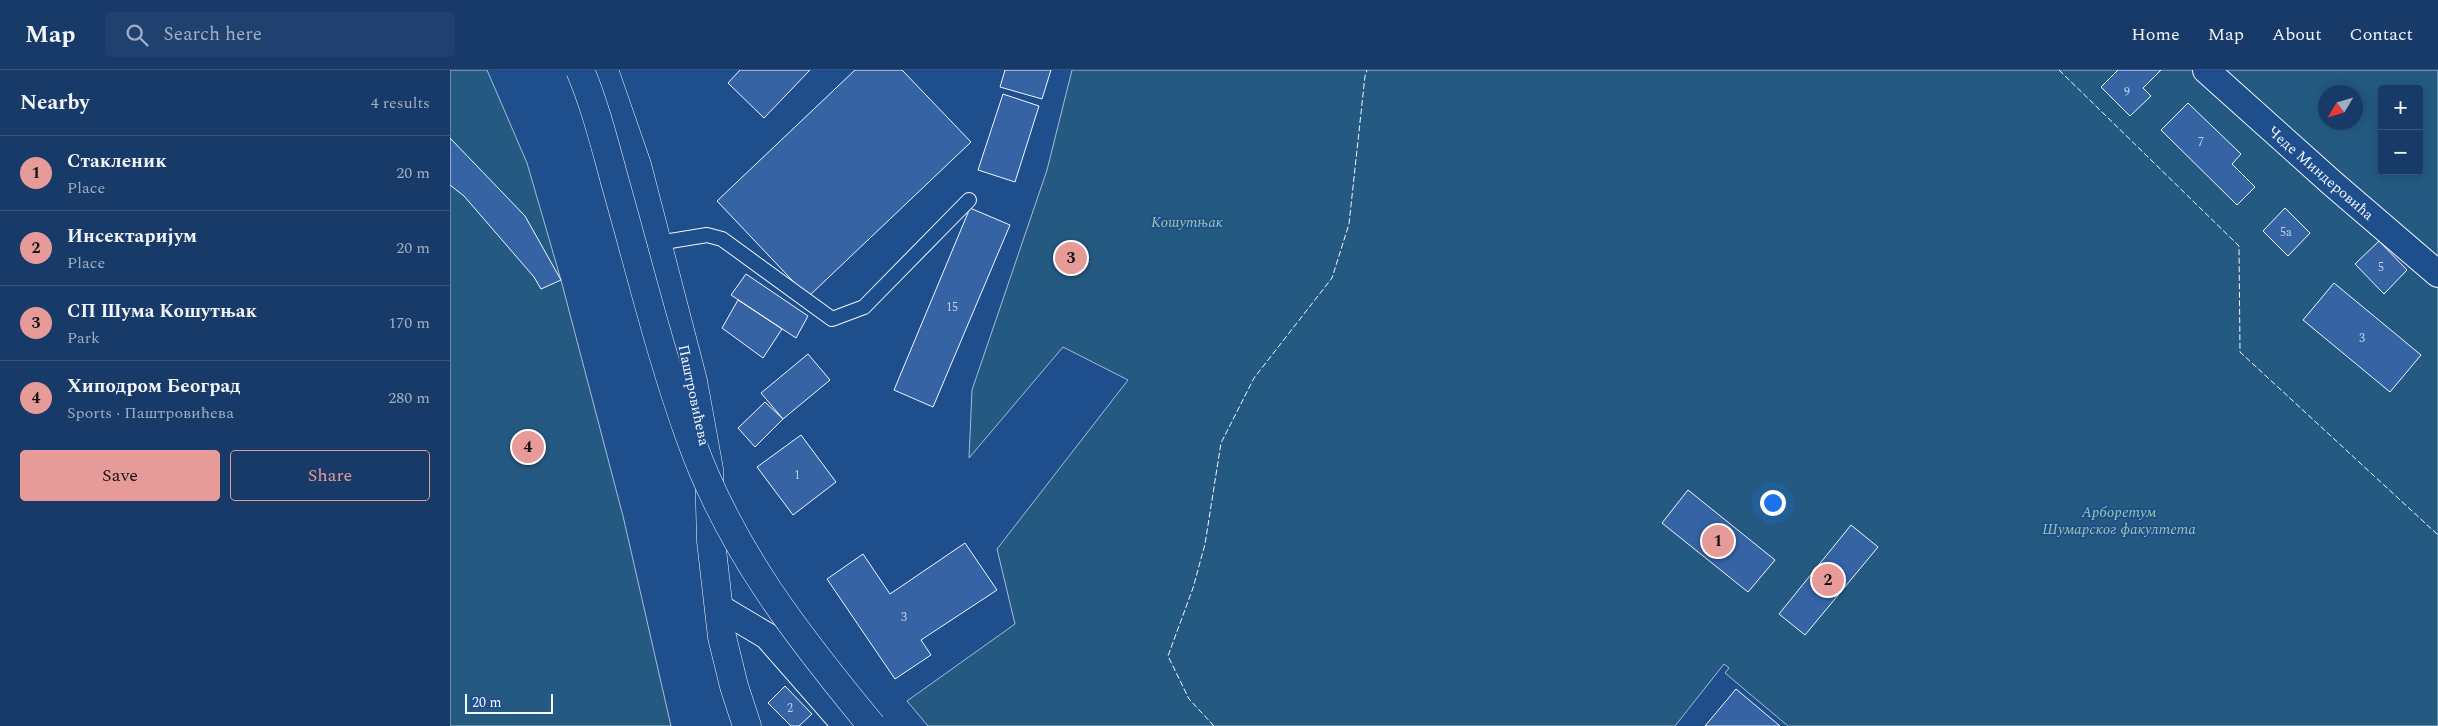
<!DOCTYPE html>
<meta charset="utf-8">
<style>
body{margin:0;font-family:Spectral,serif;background:#20416f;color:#f1f3f6}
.controls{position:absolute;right:15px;top:15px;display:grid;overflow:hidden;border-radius:5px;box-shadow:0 2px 12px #0003}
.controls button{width:45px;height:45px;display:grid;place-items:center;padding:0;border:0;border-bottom:1px solid #36547d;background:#173a69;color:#f1f3f6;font:25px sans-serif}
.compass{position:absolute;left:1868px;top:15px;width:45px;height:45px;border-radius:50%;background:#173a69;box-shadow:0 2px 12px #0003;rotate:232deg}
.scale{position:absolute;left:15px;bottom:12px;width:88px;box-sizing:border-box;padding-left:5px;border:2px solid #f2f6ff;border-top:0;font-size:14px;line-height:18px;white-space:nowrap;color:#f2f6ff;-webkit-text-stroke:4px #1f4e8c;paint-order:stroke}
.you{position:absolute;left:1322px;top:432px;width:18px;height:18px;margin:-12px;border:4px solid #fff;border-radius:50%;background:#1a73e8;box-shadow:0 0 0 8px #1a73e833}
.badge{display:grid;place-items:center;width:32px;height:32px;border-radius:50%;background:#e69b98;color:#111;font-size:16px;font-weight:700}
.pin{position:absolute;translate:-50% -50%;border:2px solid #fff;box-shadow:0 1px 5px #0006}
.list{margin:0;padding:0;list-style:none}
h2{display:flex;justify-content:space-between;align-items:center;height:65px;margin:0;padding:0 20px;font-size:21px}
h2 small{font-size:16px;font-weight:400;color:#9eadc0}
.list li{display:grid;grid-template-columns:32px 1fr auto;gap:15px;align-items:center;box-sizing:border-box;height:75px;padding:0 20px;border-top:1px solid #36547d}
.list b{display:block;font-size:19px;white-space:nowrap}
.list p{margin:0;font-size:16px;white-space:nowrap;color:#9eadc0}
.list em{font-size:16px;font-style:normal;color:#9eadc0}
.actions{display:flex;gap:10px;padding:15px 20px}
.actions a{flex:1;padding:11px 0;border:1px solid #e69b98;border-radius:5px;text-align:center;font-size:18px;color:#e69b98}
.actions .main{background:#e69b98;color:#111}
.icon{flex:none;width:28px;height:28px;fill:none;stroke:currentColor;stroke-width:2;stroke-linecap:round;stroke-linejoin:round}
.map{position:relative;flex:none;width:1988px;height:656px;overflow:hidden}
header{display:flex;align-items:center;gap:30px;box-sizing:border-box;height:70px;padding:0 25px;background:#173a69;border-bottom:1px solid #36547d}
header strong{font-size:24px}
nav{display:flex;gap:28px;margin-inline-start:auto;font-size:18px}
.search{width:350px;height:45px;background:#20416f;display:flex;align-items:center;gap:12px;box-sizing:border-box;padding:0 18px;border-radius:5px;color:#9eadc0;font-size:19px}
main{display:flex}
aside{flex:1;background:#173a69}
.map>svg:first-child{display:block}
.green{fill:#245a82;stroke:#a8bbd7;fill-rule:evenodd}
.building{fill:#3563a3;stroke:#f2f6ff}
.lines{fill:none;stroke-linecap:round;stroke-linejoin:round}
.lane-casing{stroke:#f2f6ff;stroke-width:16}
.street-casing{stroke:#f2f6ff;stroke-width:28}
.secondary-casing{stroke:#f2f6ff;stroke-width:29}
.lane{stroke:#1f4e8c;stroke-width:14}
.street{stroke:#1f4e8c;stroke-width:26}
.secondary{stroke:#1f4e8c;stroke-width:28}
.secondary-bridge-casing{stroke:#f2f6ff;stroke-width:29;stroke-linecap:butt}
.secondary-bridge{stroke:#1f4e8c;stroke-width:28}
.fence{stroke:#f2f6ff;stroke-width:1;stroke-dasharray:6 2.5;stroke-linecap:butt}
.labels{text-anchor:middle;stroke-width:4;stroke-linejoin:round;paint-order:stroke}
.number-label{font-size:12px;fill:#c3d1e8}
.street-label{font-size:15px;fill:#f2f6ff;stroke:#1f4e8c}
.park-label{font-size:15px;font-style:italic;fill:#97c8a6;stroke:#1f4e8c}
</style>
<header>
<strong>Map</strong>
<div class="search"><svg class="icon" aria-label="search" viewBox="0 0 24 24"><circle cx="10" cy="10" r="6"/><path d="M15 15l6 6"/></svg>Search here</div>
<nav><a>Home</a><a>Map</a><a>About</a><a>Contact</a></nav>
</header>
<main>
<aside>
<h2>Nearby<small>4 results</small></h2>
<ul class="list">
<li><span class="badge">1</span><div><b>Стакленик</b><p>Place</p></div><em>20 m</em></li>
<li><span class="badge">2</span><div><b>Инсектаријум</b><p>Place</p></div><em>20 m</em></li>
<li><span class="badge">3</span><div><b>СП Шума Кошутњак</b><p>Park</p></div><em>170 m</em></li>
<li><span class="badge">4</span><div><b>Хиподром Београд</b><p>Sports · Паштровићева</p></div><em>280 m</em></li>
</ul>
<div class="actions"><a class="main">Save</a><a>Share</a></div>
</aside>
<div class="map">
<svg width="1988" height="656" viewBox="0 0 1988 656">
<rect width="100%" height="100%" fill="#1f4e8c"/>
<path class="green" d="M0 0H37L77 93 111 210 173 446 221 656H0Z
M622 0H1988V656H1338L1275 603 1279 598 1274 594 1225 656H478L457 631 565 554 547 479 678 310 613 277 519 388 522 320 597 100ZM1932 19H1969V101H1932ZM1876 22H1906V52H1876Z"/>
<path class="building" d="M290 0H360L314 48 278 13Z
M405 0H452L521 72 358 227 267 131Z
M555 0H601L592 29 550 17Z
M1668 0H1711L1693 18 1701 26 1680 46 1651 17Z
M553 24 589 36 565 112 528 100Z
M1738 33 1791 84 1782 94 1805 117 1787 135 1711 60Z
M0 68 75 146 111 210 91 219 84 207 14 126 0 115Z
M520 138 560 155 483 337 444 320Z
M1835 138 1860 163 1838 186 1813 161Z
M1929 171 1957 200 1934 224 1905 194Z
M296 204 358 246 346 268 281 225Z
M1884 213 1971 285 1940 322 1853 250Z
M288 230 332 259 313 288 272 258Z
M358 284 380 310 333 349 311 323Z
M315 332 333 349 305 377 288 358Z
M351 365 386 412 343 445 307 397Z
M1238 420 1325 490 1298 522 1212 453Z
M1401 455 1428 477 1355 565 1329 544Z
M515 473 547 520 471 570 481 585 445 609 377 509 413 484 440 524Z
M335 616 362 644 349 656H341L318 633Z
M1286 619 1330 656H1255Z"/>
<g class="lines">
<defs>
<path id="lane" d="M208 173 257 165 272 169 382 249 414 237 519 130"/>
<path id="street" d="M1756 0 1882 113 1988 204
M270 538 317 566 396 656"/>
<path id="secondary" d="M154 0 187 95 243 311 259 399 261 471 272 567 284 616 297 656"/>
</defs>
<use href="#lane" class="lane-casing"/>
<use href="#street" class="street-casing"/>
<use href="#secondary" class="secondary-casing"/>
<use href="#lane" class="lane"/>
<use href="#street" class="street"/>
<use href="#secondary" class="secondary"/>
<defs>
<path id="secondary-bridge" d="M130 0C147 40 157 84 169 126 192 208 212 290 241 370 281 481 347 565 422 656"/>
</defs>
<use href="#secondary-bridge" class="secondary-bridge-casing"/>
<use href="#secondary-bridge" class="secondary-bridge"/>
<path class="fence" d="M1609 0 1789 176 1790 282 1988 465
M764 656 739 629 718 586 743 518 755 474 771 373 804 308 882 208 899 154 915 6 917 0"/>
</g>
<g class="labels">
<g class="number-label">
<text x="1677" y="26">9</text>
<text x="1751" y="76">7</text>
<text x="1836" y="166">5a</text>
<text x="1931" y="201">5</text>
<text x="502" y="241">15</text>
<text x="1912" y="272">3</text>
<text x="347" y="409">1</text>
<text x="454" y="551">3</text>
<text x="340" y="642">2</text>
</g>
<g class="street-label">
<text transform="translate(1871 103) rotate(41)" y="5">Чеде Миндеровића</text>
<text transform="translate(244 325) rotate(78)" y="5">Паштровићева</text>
</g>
<g class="park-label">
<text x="737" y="157">Кошутњак</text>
<text x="1669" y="447">Арборетум<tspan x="1669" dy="17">Шумарског факултета</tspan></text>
</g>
</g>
</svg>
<div class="controls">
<button>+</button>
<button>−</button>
</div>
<svg class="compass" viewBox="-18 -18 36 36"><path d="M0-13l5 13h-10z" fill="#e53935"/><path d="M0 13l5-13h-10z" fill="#9eadc0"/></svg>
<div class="scale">20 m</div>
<div class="you"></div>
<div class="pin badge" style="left:1268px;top:471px">1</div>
<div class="pin badge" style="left:1378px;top:510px">2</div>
<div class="pin badge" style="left:621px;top:188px">3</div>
<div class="pin badge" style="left:78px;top:377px">4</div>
</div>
</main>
